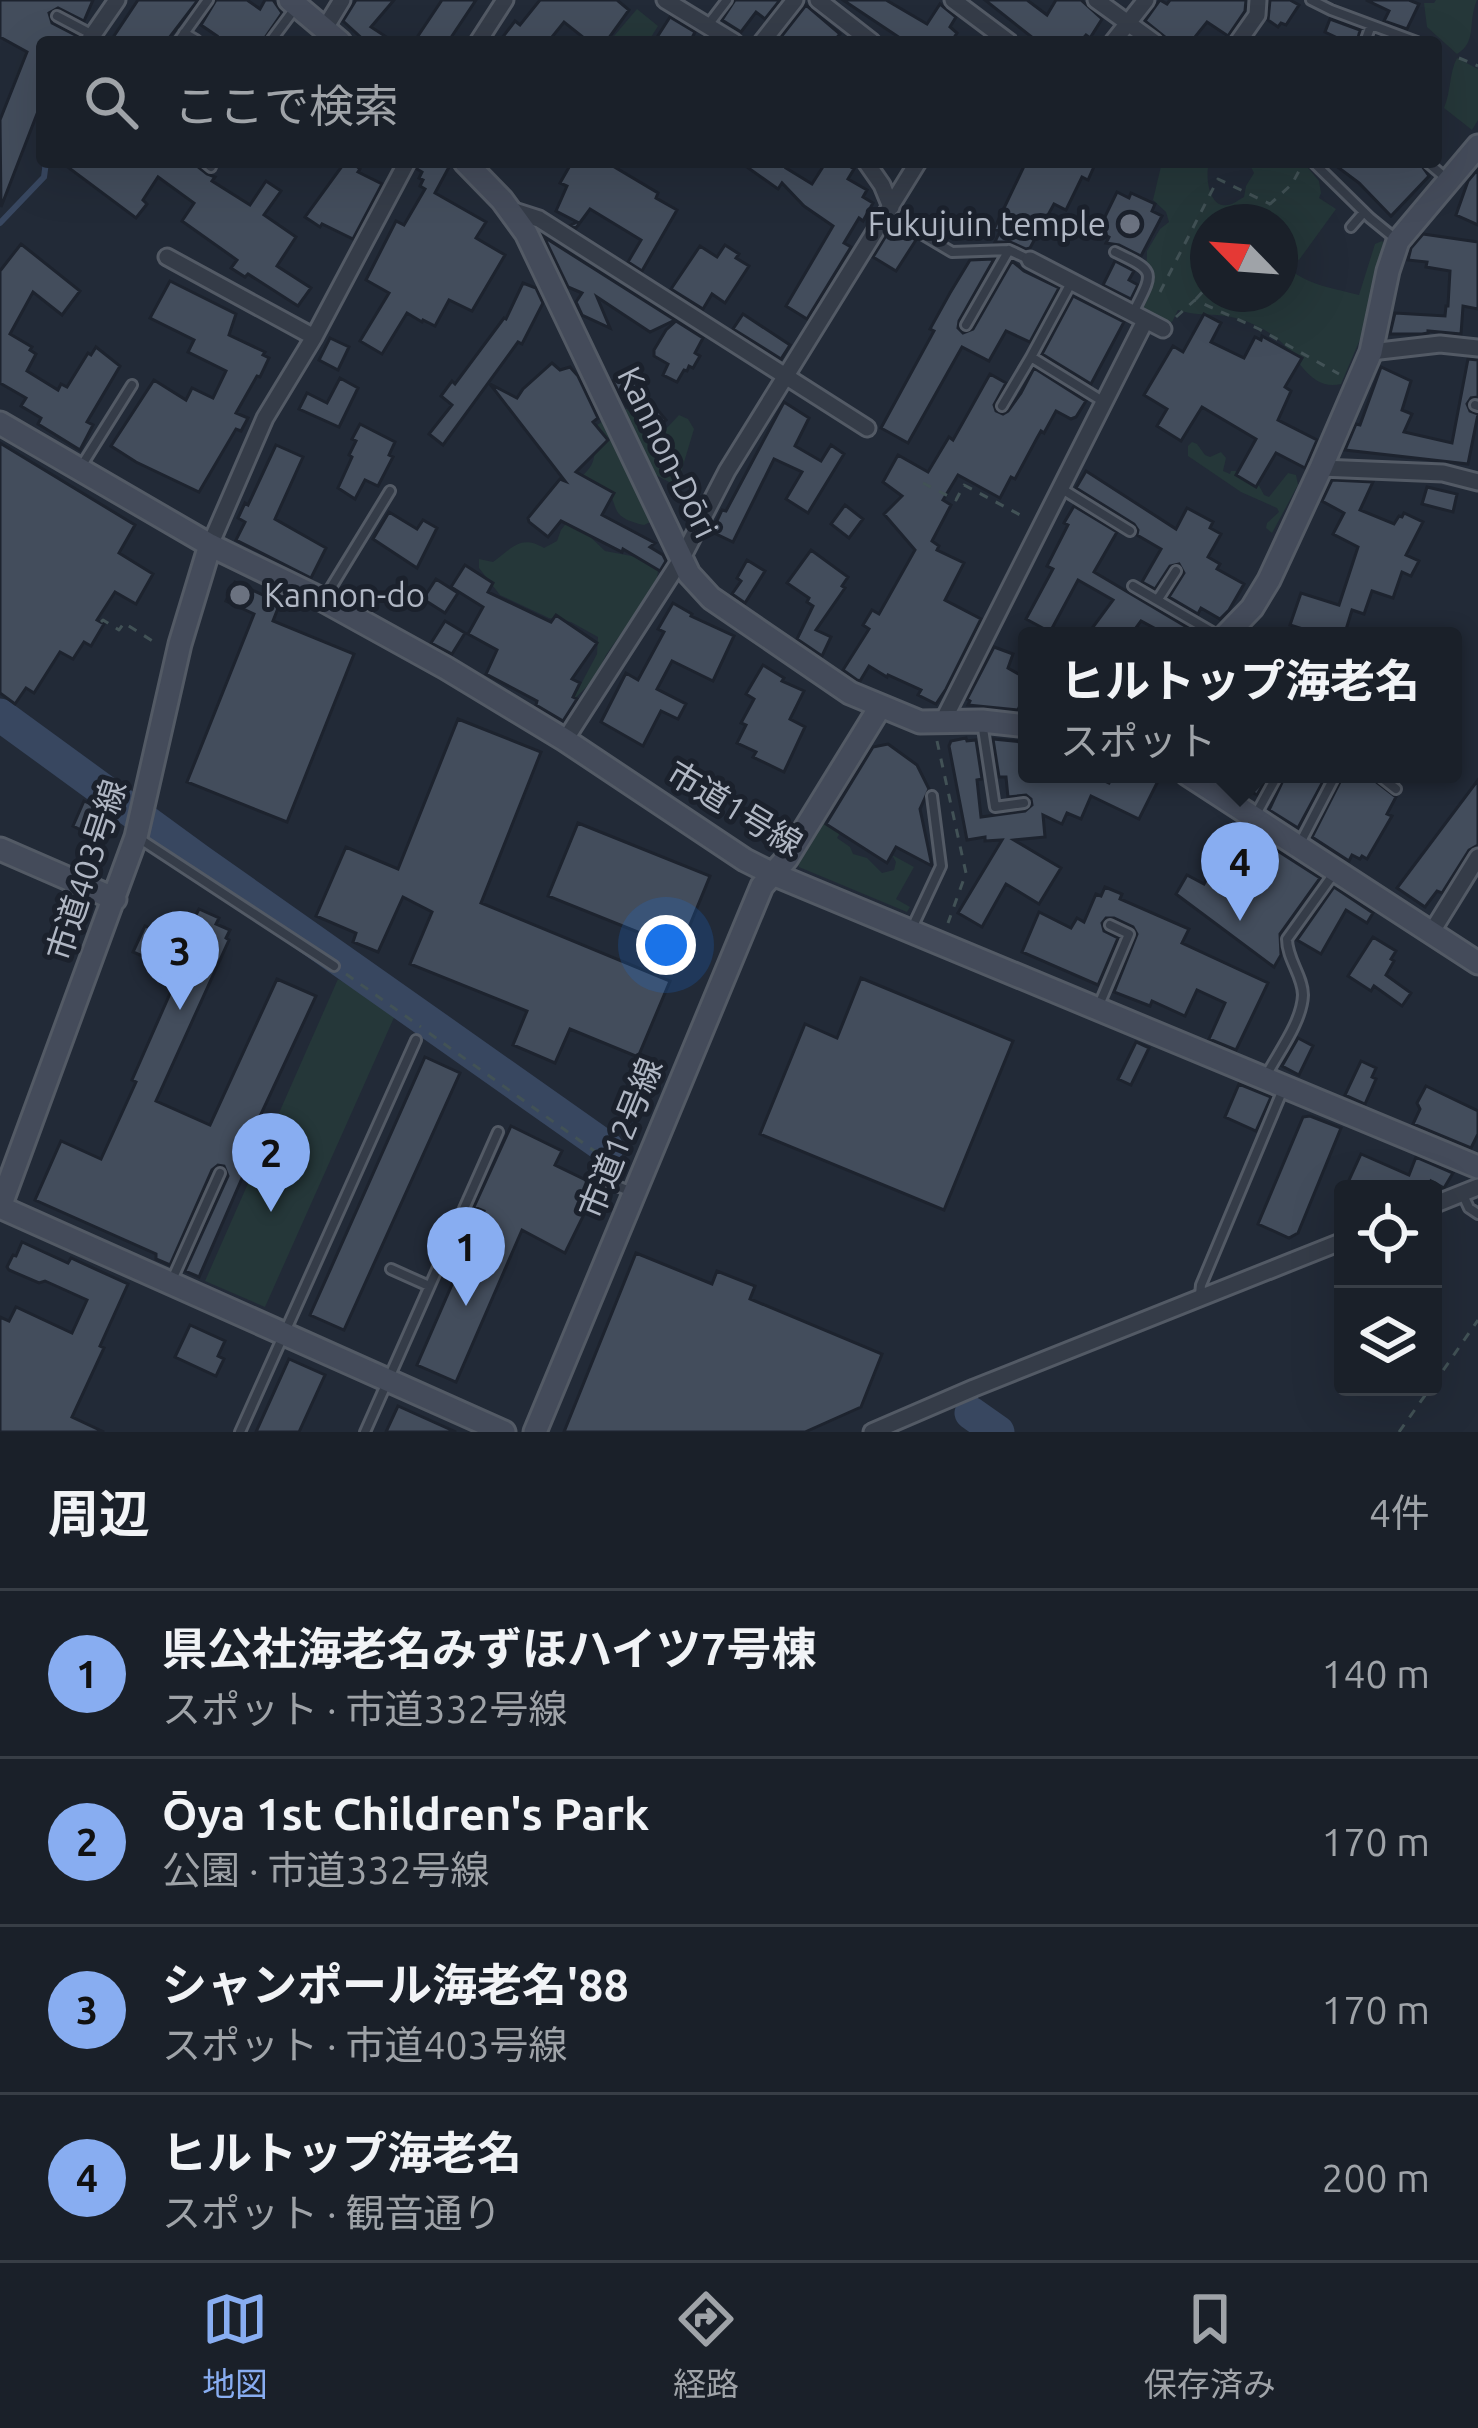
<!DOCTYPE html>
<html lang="ja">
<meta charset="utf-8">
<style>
body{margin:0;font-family:Ubuntu,"Noto Sans JP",sans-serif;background:#232831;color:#f1f3f6}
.controls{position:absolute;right:36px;bottom:36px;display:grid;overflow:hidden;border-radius:12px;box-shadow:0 12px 48px #0002}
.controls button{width:108px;height:108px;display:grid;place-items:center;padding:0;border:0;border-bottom:3px solid #383e46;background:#1a2029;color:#f1f3f6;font:60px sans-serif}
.compass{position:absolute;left:1190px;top:204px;width:108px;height:108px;border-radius:50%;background:#1a2029;box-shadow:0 12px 48px #0002;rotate:295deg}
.you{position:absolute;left:666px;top:945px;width:42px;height:42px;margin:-30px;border:9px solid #fff;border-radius:50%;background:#1a73e8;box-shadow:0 0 0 18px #1a73e833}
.badge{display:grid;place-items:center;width:78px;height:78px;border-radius:50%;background:#88adf1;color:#111;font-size:39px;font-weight:700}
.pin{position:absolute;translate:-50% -99px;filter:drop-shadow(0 3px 6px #0008)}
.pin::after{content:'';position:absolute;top:63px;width:42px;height:36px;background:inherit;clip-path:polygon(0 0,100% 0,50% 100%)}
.popup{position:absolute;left:1018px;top:627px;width:444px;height:156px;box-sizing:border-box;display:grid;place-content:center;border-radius:12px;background:#1a2029;filter:drop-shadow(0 3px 9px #0005);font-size:39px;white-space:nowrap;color:#9fa3a8}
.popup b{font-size:45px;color:#f1f3f6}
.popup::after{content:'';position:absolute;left:50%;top:100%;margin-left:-24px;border:24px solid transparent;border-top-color:#1a2029}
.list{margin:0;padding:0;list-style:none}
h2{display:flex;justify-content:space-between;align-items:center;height:156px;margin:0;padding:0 48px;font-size:51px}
h2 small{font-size:39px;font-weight:400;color:#9fa3a8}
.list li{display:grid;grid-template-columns:78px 1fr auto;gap:36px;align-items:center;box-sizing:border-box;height:168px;padding:0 48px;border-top:3px solid #383e46}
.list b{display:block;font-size:45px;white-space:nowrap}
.list p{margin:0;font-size:39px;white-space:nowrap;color:#9fa3a8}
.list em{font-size:39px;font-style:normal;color:#9fa3a8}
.icon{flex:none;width:66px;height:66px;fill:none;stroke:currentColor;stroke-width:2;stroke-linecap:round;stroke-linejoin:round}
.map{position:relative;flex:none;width:1478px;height:1432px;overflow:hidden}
.search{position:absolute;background:#1a2029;box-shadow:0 12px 48px #0002;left:36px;right:36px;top:36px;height:132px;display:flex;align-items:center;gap:30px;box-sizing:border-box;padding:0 42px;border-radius:12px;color:#9fa3a8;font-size:45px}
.sheet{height:828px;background:#1a2029}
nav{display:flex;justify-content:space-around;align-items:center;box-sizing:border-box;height:168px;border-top:3px solid #383e46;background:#1a2029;font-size:33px;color:#9fa3a8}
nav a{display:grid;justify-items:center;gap:6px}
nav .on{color:#88adf1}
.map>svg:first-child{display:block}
.green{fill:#253739;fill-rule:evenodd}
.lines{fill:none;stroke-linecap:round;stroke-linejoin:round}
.stream{stroke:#384760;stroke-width:6}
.river{stroke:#384760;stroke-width:33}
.building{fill:#434d5c;stroke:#1d232e;stroke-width:3}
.lane-casing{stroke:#535a65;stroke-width:14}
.street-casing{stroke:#535a65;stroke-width:21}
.secondary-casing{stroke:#535a65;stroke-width:27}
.path{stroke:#425256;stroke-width:3;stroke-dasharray:9 9;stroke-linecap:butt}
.lane{stroke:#353c48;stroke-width:8}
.street{stroke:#353c48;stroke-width:15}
.secondary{stroke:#444b5a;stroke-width:21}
.worship-dot{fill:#6b7280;stroke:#1b212c;stroke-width:4.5}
.labels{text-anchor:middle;stroke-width:10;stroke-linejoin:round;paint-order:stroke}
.poi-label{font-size:33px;fill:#b0b7c4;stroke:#1b212c;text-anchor:end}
.street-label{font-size:33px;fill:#b0b7c4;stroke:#1b212c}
</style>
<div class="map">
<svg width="1478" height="1432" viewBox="0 0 1478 1432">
<rect width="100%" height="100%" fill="#222a37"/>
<path class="green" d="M1436 0H1477C1467 23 1478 41 1457 54L1427 27 1424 3H1434Z
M637 9 658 26 648 42H609Z
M1457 58 1478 69V120L1472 130 1444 108C1451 92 1449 73 1457 58Z
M1162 162H1217L1208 168C1206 180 1210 208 1227 205 1233 205 1238 200 1244 197L1246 186 1254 173 1250 165 1240 167 1234 162H1303L1319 181 1321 193 1319 198 1336 209 1299 260 1284 249 1280 256C1292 283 1333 288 1359 295L1375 244 1382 241 1387 247 1364 330 1341 384C1310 391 1299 358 1280 341 1264 327 1239 316 1217 315 1203 314 1193 315 1178 310L1172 322 1141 313 1149 295 1146 282 1147 251 1160 229 1169 222 1166 212 1153 200ZM1208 222H1280V294H1208Z
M627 409 652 437 663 432 679 415 688 419 694 429 679 479 673 484 652 473 654 520 644 525C603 516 624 503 601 485L592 486 577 480C600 463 594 453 594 427L620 410Z
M1192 442 1197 444 1205 455 1210 457 1221 452 1226 458 1223 471 1230 474 1231 471C1250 471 1257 480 1264 495L1269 497 1288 473 1296 475 1298 485 1272 533 1266 528 1267 523 1279 512 1277 508 1241 492 1188 456V446Z
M578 508 582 529 605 551 642 558 658 570 657 580 647 597 606 655 595 679 572 701 597 654 598 637 571 622 549 618 500 595 479 568V559L493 562C512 548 521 534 544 548L557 541 561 530Z
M823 822 840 833 837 838 850 847 853 854 867 858 882 873 894 870 896 862 892 855 914 867 896 899 910 907 907 912 799 867 798 862Z
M338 979 396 1013 265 1307 205 1281Z"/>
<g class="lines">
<path class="stream" d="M0 223 44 177 46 162"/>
<path class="river" d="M0 715 200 861 607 1148
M971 1413 998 1432"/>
</g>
<path class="building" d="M0 0H93L84 21 58 8 49 13 52 23 77 36 73 42H42V101L1 207 0 120 27 52 0 37Z
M138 0H198L166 42H110Z
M216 0H247L260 9 265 0H273L282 13 262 42H213L217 36 201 25Z
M356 0H394L371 27 394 42H366L343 21Z
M442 0H476L448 42H414Z
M540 0H617L629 10 606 42H589L564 22 548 42H499L515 21 520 25Z
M735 0H780L765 19 756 12 741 32 722 20Z
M843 0H886L927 24 940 4 956 17 950 27 957 33 951 42H906Z
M985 0H1027L1047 15 1056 0H1081L1102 19 1090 38 1086 35 1080 42H1038Z
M1160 0 1167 4 1170 0H1246L1245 11 1228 36 1207 22 1191 42H1171L1145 21Z
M1270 0H1290L1299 5 1286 25 1281 23 1278 27 1268 20Z
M1366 0H1409L1419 4 1407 29 1384 21 1389 11Z
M806 5 840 34 833 42H777Z
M670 17 695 32 690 42H654Z
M1330 19 1360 30 1357 42H1346L1325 32Z
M61 162H192L207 174 215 177 212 181 250 205 266 181 281 191 264 215 296 237 277 266 311 288 298 306 248 274 245 277 231 268 237 260 182 221 194 203 158 177 143 200 147 204 136 218Z
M345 162H352L360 169 358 172 382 184 353 239 322 224 320 227 305 217Z
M419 162H442L449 167 435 193 486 222 476 238 505 255 472 311 449 300 435 326 423 320 422 322 407 313 382 354 360 341 389 293 366 280 396 221 404 225 425 189 420 186 423 180 419 178 422 172 417 169Z
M572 162H606L658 193 656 198 677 210 642 271 628 262 641 240 590 209 576 228 571 225 577 222 556 211 567 186 560 183Z
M740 162H790L786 168 812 184 826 162H843L854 169 848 179 867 190 863 197 873 203 863 221 859 218 844 243 851 247 807 319 786 306 833 226 804 206 782 183 778 189Z
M1026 162H1096L1088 180 1082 177 1066 210 1054 204 1030 248 1026 249 1010 242H995L1000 231 994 229Z
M1331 162H1419L1429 176 1391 216 1359 183Z
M1478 169V225L1456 215 1468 181Z
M1117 192 1129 198 1131 193 1155 204 1152 211 1162 216 1141 256 1119 245 1106 243 1109 237 1098 231Z
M892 226 916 240 896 271 873 257Z
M1423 234 1478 242V309L1463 306 1461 334 1428 331V333L1422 334H1390L1395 313 1445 316 1446 306H1448L1450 271 1426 267 1427 262 1408 260 1411 248Z
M544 237 675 320 650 332 597 297 610 328 582 315 576 302 582 293 568 287Z
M21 244 80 291 62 315 33 292 10 334 32 347 30 350 36 354 27 371 58 390 61 384 67 387 88 353 91 355 96 347 120 366 87 422 93 425 80 450 38 424 41 418 21 406 26 398 0 383V271Z
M725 245 739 254 736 258 749 266 725 303 712 294 703 309 671 289 700 246 717 257Z
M994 259 959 321 958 328 963 333 973 329 1012 261 1024 271 1059 288 1030 342 1006 331 989 361 962 347 908 443 881 428 934 331 930 329 950 293 970 260Z
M1115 261 1134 271 1129 280 1138 285 1131 299 1103 285Z
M170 281 236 314 229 335 265 352 263 355 269 358 260 377 257 376 236 413 248 418 241 431 236 429 199 492 136 462 111 446 154 380 186 400 192 388 213 398 226 371 188 352 194 340 150 318Z
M523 283 536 288 543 303 522 344 518 342 443 445 429 434 452 405 441 396 452 381 455 384 504 318 506 319Z
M1073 296 1124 322 1091 384 1042 354Z
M743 314 790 345 781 359 733 329Z
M1204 314 1221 323 1211 342 1244 358 1255 337 1261 340 1262 336 1302 358 1285 387 1291 391 1278 420 1317 440 1305 468 1276 453 1256 487 1236 475 1256 439 1202 407 1181 441 1157 426 1167 409 1144 395 1173 346 1183 352Z
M676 321 703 338 695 353 700 356 693 368 689 366 687 371 684 370 677 382 663 375 668 364 654 356V350L666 330Z
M330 338 349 347 338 370 319 360Z
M1468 359 1478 360V397L1471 398 1467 404 1470 411 1478 414 1468 464 1345 450 1356 424 1360 425 1381 367 1411 381 1402 410 1412 414 1404 432 1452 443Z
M552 363 560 370 570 367 578 376 598 418 593 422 608 440 576 472 614 493 602 515 655 543 650 547 663 555 666 561 660 571 623 549 622 552 561 521 548 537 529 522 528 518 560 479 565 481 490 384 517 398 523 389Z
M1034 368 1086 401 1076 417 1071 419 1056 411 1044 433 1041 431 1037 438 1015 479 1011 477 1000 498 958 475 943 500 951 505 932 541 939 546 937 550 964 563 945 600 981 619 946 689 936 704 918 695 921 690 888 675 887 677 869 666 860 681 857 680 843 670 869 629 863 625 872 610 879 614 915 550 884 514 902 496 883 482 898 455 928 472 949 437 953 440 990 374 1006 383 994 405 996 411 1003 414 1008 411 1021 393Z
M619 376 629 386 634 382 666 420 649 434 625 404 613 381Z
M340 378 358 388 339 427 299 409 307 393 327 403Z
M784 402 809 418 795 446 821 461 831 445 844 454 808 513 786 499 802 472 774 459 733 542 712 532 722 510 726 511Z
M360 424 395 442 389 455 393 457 378 486 365 480 355 499 338 488 352 457 349 455 356 441 352 439Z
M0 443 135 525 119 553 153 574 136 604 115 592 97 620 104 624 91 646 84 642 73 659 60 652 34 693 26 688 15 704 0 693Z
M276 445 303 457 275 519 326 548 311 578 236 540 245 522 238 518 245 503 248 505Z
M1086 471 1176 529 1187 508 1213 522 1210 528 1221 534 1208 557 1220 564 1217 569 1244 584 1229 610 1220 619 1201 608 1198 614 1169 597 1184 573 1179 564 1170 566 1155 589 1142 582 1161 549 1137 535 1138 530 1134 524 1076 488Z
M1332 480 1373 482 1360 510 1394 524 1399 516 1402 517 1404 513 1423 522 1406 555 1419 561 1411 576 1402 572 1393 598 1372 591 1364 614 1352 610 1344 636H1325L1290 625 1301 593 1339 605 1358 547 1333 534 1344 513 1322 501Z
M1427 487 1457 494 1453 512 1422 504Z
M845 505 863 519 849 538 831 524Z
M1074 506 1117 532 1094 572 1190 629 1186 636H1169L1141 621 1130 636H1106L1093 627 1113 600 1078 580 1050 632 1026 619 1053 569 1047 566 1068 525 1064 523Z
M389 512 417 529 423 520 437 528 417 568 373 539Z
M811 550 848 577 842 586 845 588 816 630 831 637 822 656 797 639 813 606 807 602 809 598 787 583Z
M747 560 765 571 745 603 732 594 741 581 737 578Z
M465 565 493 583 488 592 551 622 556 615 597 643 572 679 580 683 573 697 577 699 563 721 536 705 537 701 486 674 497 650 468 634 483 607 451 587Z
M436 579 458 593 445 613 423 599Z
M235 582 280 603 273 621 354 654 287 822 187 782 254 614 226 601Z
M673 603 692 614 691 616 734 636 713 681 672 661 657 689 686 704 678 719 661 711 643 746 601 722 626 673 638 680 664 632 658 629Z
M445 621 465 633 452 654 431 643Z
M994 647 1013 654 1008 668 1027 679V688L1018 710 968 705 970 701 967 699Z
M763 665 784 678 782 681 804 691 790 719 805 727 784 772 753 757 756 752 737 743 746 725 741 723 754 699 746 694Z
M458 719 541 752 481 903 670 981 638 1057 570 1029 555 1063 513 1045 527 1011 410 964 432 912 403 897 378 952 353 942 356 933 316 916 346 847 398 869Z
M966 738 967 741 976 740 982 779 977 780 981 817 1025 811 1032 805 1031 799 1026 795 1008 797 1006 777H999L993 739 1022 742 1029 778 1090 774 1109 783 1114 774H1149L1159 779 1139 819 1091 796 1081 819 1067 813 1062 824 1043 815 1045 837 1014 840 1061 868 1039 904 1006 884 982 927 958 913 1002 840 985 841V837L967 840 949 746 951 741Z
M888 744 917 765 929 789 920 809 932 866 896 847 887 863 826 824 873 747Z
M1222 774H1269L1257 795Z
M1286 774H1327L1298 828 1269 810Z
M1344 774H1366L1396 797 1387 814 1392 816 1367 859 1362 856 1360 859 1352 855 1349 861 1312 837Z
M1478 780V845L1469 850 1442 893 1437 891 1425 907 1397 888Z
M84 801 104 810 98 825 94 823 89 834 73 826Z
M578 823 710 876 680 949 548 896Z
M1256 837 1320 878 1280 934 1281 955 1274 967 1176 894 1187 875 1204 884 1208 877 1224 888Z
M1105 887 1122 894 1120 899 1189 929 1182 943 1268 983 1236 1050 1209 1039 1225 1003 1197 990 1185 1016 1152 1001 1150 1006 1114 992 1137 934 1133 927 1114 918H1106L1102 923 1104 931 1118 938 1098 985 1022 952 1039 912 1071 928 1077 918 1084 922 1096 894 1101 896Z
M1334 887 1373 913 1367 923 1346 910 1321 954 1297 940Z
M199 909 219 918 216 924 230 930 226 938 229 940 156 1101 210 1125 277 979 316 996 248 1142 256 1146 199 1277 185 1271 228 1176 224 1166 218 1165 212 1170 170 1265 156 1259V1254L35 1200 61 1141 101 1159 136 1082 132 1080 183 964 151 950 147 958 133 952 145 926 182 943Z
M1373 937 1396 951 1391 959 1394 961 1386 975 1411 993 1402 1006 1374 986 1371 991 1348 976Z
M861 978 1013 1041 944 1210 760 1134 805 1024 837 1038Z
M1298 1038 1313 1046 1299 1075 1282 1066Z
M1136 1042 1149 1048 1131 1085 1118 1079Z
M425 1057 460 1073 344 1330 310 1315Z
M1361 1061 1376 1068 1372 1077 1376 1079 1365 1104 1345 1095Z
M1239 1084 1271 1097 1256 1131 1225 1117Z
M1426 1086 1478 1111V1134L1471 1148 1413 1124 1420 1109 1417 1103Z
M1310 1116 1341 1128 1298 1233 1289 1238 1258 1224 1303 1117Z
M511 1126 562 1151 555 1165 598 1186 565 1253 522 1230 456 1382 417 1365 484 1211 474 1207Z
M1361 1154 1409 1175 1416 1157 1453 1173 1444 1188 1431 1181 1430 1184 1441 1189H1345Z
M22 1242 68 1263 71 1258 128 1284 100 1346 104 1348 72 1417 104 1432H0V1317L9 1321 16 1307 72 1333 87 1300 45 1281 39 1283 9 1270 7 1267 13 1255 16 1256Z
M636 1253 712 1284 717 1271 755 1286 750 1299 882 1354 861 1407 805 1432H564Z
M190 1325 225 1341 218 1356 224 1359 216 1376 175 1357Z
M289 1359 325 1375 299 1432H256Z
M398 1406 456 1432H386Z"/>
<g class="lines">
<defs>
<path id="lane" d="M1311 0 1331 10 1417 42
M57 16 91 34
M708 25 727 0
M184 33 196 40
M178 42 208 0
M270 42 296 7
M1365 42 1371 25
M205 162 211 167
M1313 162 1370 218 1397 240
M1427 162 1447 179
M888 214 952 252 1009 250 1028 259
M1351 227 1364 212
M1115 252C1157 272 1154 271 1133 313
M1071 283 1031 357 1104 402
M966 325 1009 250
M1475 405 1478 406
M1002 406 1031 357
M82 465 132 385
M1062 489 1130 531
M1133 586 1219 636
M324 599 390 491
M1158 599 1176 571
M982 722 995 807 1024 803
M1377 774 1396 789
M1255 816 1278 774
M137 837 334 966
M1299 845 1336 774
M912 928 941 866 932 796
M1099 1005 1129 934 1110 925
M1266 1076C1278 1053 1302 1022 1303 995 1303 976 1287 959 1287 939L1335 872
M607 1182 632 1192
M1463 1195 1469 1208 1478 1214
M391 1269 429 1286
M171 1282 220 1173
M1200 1295 1201 1285 1284 1087
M240 1432 416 1040
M365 1432 498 1132"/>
<path id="street" d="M665 0 734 42
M818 0 872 42
M953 0 1009 42
M1096 0 1154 42
M325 28 342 0
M88 42 117 0
M478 42 505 0
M762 42 795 0
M1113 42 1146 0
M1238 42 1257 15 1258 0
M866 162 882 185 891 207
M511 210 539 219 867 428
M167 257 314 337
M1030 260 1163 329
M1371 352 1440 344 1478 348
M1321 468 1443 473 1478 482
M210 545 265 418 314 337 407 162
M943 721 1145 321
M565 740 682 558 727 471 918 162
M1431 933 1478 857
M1433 1205 1478 1187
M872 1432 974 1388 1343 1241"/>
<path id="secondary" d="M290 0 340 42
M465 162 502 200 526 233 689 574 711 598 850 693 920 722 982 721 1027 726
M0 423 210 545 323 600 446 668 565 740 745 860 773 874 1478 1167
M210 545 180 644 136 837 0 1207 504 1432
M1225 636 1252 608 1269 580 1321 468 1371 352 1388 271 1398 241 1478 146
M1187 774 1478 963
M0 849 115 899
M535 1432 762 886 787 858 880 707"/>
</defs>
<use href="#lane" class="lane-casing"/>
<use href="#street" class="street-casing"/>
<use href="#secondary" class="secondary-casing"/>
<path class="path" d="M1459 58 1478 66
M1269 222 1273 213 1270 204 1292 184 1300 169
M1280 256 1293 267
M1160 292 1218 179 1270 204
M1196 299 1208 286
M1176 317 1195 300 1259 329 1339 374
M923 483 956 500 964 485 1024 517
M101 622 103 620 119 630 124 623 159 645
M937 741 966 873 948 923
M346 974 421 1027
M429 1033 621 1170
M1433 1385 1478 1320
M1399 1432 1431 1387"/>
<use href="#lane" class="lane"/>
<use href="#street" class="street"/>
<use href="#secondary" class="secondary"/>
</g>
<g class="worship-dot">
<circle cx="1130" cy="224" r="12"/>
<circle cx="240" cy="595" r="12"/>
</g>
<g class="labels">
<g class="poi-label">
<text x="1106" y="236">Fukujuin temple</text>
<text x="264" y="607" text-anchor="start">Kannon-do</text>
</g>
<g class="street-label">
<text transform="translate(668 452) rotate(64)" y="12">Kannon-Dōri</text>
<text transform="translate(735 808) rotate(31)" y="12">市道1号線</text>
<text transform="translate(86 870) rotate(-72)" y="12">市道403号線</text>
<text transform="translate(620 1138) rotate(-68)" y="12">市道12号線</text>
</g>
</g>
</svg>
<div class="controls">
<button><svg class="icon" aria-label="locate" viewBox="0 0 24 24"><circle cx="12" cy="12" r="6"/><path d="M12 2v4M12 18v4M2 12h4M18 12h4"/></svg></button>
<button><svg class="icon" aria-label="layers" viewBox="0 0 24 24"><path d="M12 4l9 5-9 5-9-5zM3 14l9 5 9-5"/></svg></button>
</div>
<svg class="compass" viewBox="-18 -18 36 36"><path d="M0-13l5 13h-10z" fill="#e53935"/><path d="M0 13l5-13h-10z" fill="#9fa3a8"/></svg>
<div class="you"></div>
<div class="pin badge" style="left:466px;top:1306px">1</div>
<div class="pin badge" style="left:271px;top:1212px">2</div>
<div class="pin badge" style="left:180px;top:1010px">3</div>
<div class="pin badge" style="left:1240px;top:921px">4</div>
<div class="popup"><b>ヒルトップ海老名</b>スポット</div>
<div class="search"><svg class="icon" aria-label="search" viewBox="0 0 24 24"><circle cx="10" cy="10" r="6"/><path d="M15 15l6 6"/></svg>ここで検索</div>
</div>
<section class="sheet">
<h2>周辺<small>4件</small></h2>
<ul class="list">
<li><span class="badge">1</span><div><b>県公社海老名みずほハイツ7号棟</b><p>スポット · 市道332号線</p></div><em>140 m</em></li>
<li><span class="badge">2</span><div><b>Ōya 1st Children's Park</b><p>公園 · 市道332号線</p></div><em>170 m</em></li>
<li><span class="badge">3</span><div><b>シャンポール海老名'88</b><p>スポット · 市道403号線</p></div><em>170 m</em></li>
<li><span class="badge">4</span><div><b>ヒルトップ海老名</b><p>スポット · 観音通り</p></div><em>200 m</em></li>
</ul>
</section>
<nav>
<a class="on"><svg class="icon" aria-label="map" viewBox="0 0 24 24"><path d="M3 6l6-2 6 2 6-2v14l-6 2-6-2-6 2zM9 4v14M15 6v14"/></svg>地図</a>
<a><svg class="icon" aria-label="directions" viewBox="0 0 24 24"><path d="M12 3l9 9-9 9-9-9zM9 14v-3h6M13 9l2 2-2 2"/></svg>経路</a>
<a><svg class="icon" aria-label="saved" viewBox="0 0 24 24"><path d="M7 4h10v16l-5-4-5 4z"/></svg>保存済み</a>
</nav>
